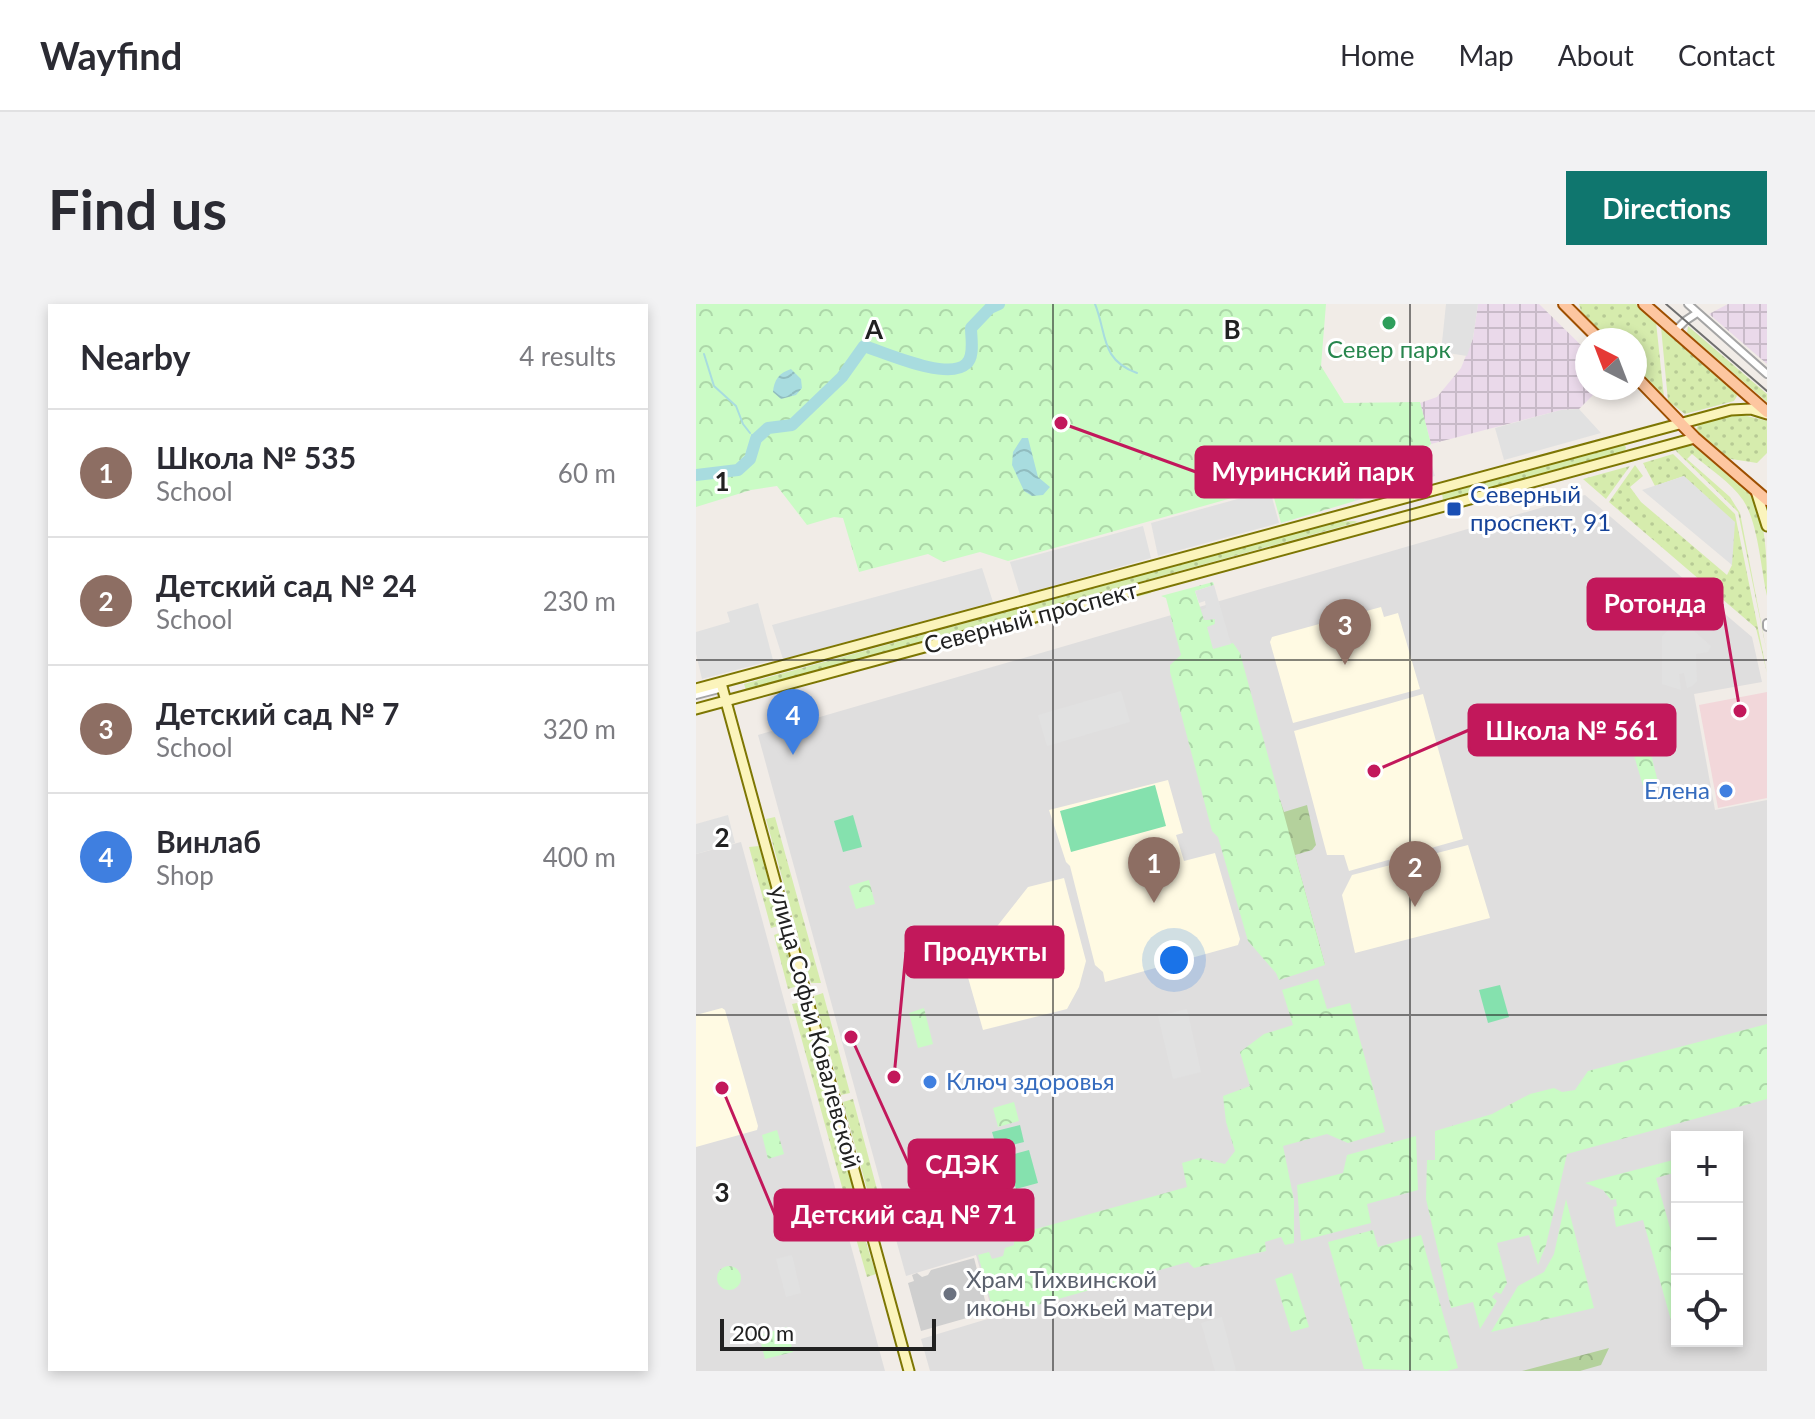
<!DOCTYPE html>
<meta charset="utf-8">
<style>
body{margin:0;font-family:Lato,sans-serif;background:#f2f2f3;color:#2b2b33}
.controls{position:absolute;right:24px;bottom:24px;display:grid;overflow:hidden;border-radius:0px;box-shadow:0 4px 12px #0003}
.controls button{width:72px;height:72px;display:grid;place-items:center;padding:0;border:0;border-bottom:2px solid #e1e1e2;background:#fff;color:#2b2b33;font:40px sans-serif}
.compass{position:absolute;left:879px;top:24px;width:72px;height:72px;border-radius:50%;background:#fff;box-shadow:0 4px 12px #0003;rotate:318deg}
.scale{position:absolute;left:24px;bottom:20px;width:216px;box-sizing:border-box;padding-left:8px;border:4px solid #212121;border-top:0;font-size:22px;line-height:28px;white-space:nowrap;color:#212121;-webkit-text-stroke:6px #fff;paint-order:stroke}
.you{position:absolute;left:478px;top:656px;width:28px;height:28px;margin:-20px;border:6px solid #fff;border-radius:50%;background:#1a73e8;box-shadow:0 0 0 12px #1a73e833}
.badge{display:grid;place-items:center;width:52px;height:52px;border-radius:50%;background:#0f766e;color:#fff;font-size:26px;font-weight:700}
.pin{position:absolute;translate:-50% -66px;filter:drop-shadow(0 2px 4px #0008)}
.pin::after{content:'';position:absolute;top:42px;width:28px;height:24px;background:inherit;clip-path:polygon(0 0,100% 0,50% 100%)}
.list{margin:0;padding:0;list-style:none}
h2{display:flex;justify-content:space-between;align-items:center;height:104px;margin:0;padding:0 32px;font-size:34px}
h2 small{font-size:26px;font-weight:400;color:#7c7c81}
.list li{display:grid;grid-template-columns:52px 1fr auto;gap:24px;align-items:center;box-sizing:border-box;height:128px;padding:0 32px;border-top:2px solid #e1e1e2}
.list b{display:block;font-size:30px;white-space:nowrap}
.list p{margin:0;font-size:26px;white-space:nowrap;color:#7c7c81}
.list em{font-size:26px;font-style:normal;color:#7c7c81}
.icon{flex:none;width:44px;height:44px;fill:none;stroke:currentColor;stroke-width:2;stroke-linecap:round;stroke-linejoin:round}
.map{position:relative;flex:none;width:1071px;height:1067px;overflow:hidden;border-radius:0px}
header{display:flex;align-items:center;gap:48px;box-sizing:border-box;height:112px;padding:0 40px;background:#fff;border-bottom:2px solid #e1e1e2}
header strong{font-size:38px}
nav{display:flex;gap:44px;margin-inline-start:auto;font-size:28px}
.intro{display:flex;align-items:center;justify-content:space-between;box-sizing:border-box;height:192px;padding:0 48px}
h1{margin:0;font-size:56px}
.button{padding:20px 36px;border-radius:0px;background:#0f766e;color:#fff;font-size:28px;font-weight:700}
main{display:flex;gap:48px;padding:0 48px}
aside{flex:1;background:#fff;border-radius:0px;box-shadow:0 4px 12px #0003}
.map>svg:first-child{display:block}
.residential{fill:#dfdede;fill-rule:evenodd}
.commercial{fill:#f2d7da}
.industrial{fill:url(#industrial-grid)}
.education{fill:#fffae3}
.religious{fill:#cfcfcf}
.grass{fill:url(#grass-dots)}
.forest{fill:url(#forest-crowns)}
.park{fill:url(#park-crowns)}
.pitch{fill:#85e1ae}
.parking{fill:#e1e1e1}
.water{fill:url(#water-waves)}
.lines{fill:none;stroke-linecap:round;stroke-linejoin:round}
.stream{stroke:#a8dcdf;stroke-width:2}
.river{stroke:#a8dcdf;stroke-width:12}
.street-casing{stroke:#a5a5a5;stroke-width:10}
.secondary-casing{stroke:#7d7603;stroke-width:13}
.primary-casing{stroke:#9e4f00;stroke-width:14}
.street{stroke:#fff;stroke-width:6}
.secondary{stroke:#fbf4bc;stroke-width:9}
.primary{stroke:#fdc6a0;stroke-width:10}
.tram{stroke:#6f6f6f;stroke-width:2}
.grid{fill:none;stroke:#212121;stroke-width:2;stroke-opacity:0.55}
.leisure-dot{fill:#2e9e5b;stroke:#fff;stroke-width:3}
.transit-dot{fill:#1a4fb4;stroke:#fff;stroke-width:3}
.shop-dot{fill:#3f7fe0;stroke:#fff;stroke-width:3}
.worship-dot{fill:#6b7280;stroke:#fff;stroke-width:3}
.labels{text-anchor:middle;stroke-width:6;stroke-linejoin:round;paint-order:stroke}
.leisure-label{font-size:24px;fill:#27864d;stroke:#fff}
.transit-label{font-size:24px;fill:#164399;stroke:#fff;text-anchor:start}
.street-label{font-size:24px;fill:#212121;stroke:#fff}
.shop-label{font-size:24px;fill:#366cbe;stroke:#fff;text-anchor:end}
.worship-label{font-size:24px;fill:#5b616d;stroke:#fff;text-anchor:start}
.grid-label{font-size:26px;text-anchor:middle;font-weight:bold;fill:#212121;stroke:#fff;stroke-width:6;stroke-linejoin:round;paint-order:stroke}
.leader{fill:none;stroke:#c2185b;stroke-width:3}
.callout-dot{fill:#c2185b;stroke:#fff;stroke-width:3}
.callout{fill:#c2185b;stroke:#c2185b;stroke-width:3}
.callout-label{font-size:26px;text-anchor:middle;font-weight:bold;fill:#fff}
</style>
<header>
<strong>Wayfind</strong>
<nav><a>Home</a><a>Map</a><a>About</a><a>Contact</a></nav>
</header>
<div class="intro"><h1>Find us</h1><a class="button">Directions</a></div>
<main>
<aside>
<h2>Nearby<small>4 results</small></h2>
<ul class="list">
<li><span class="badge" style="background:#8d6e63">1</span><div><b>Школа № 535</b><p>School</p></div><em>60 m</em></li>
<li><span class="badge" style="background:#8d6e63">2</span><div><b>Детский сад № 24</b><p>School</p></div><em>230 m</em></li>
<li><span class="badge" style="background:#8d6e63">3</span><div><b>Детский сад № 7</b><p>School</p></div><em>320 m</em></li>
<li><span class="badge" style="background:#3f7fe0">4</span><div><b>Винлаб</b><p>Shop</p></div><em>400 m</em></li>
</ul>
</aside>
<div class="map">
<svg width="1071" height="1067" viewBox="0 0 1071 1067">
<defs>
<pattern id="industrial-grid" width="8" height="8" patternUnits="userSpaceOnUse" patternTransform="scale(2)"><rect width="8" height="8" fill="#ead9ea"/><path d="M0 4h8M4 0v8" fill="none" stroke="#c8bac8"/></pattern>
<pattern id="grass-dots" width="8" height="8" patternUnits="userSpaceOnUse" patternTransform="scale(2)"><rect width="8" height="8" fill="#d6ecad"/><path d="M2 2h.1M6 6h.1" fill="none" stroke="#b7ca95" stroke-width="1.8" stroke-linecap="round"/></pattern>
<pattern id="forest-crowns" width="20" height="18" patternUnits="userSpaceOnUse" patternTransform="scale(2)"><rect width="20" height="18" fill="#b4d19c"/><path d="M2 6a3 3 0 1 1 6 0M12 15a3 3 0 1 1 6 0" fill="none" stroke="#9ab386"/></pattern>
<pattern id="park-crowns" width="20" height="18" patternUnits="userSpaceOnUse" patternTransform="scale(2)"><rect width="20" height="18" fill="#cafbc5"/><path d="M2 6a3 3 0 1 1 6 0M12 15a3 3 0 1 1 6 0" fill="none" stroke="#add7a9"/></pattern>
<pattern id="water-waves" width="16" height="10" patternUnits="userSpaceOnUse" patternTransform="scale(2)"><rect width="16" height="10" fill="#a8dcdf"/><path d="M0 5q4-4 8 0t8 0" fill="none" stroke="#90bcbf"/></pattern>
</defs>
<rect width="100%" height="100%" fill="#f1ece7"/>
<path class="residential" d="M889 191 1056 333 1066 378 998 390 1019 506 1071 496V1067H234L225 1035 298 1013 280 951 210 972 62 431ZM981 833H1041V1037H981Z
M45 538 189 1067H0V550Z"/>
<path class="commercial" d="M1071 388V494L1022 504 1003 401Z"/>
<path class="industrial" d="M782 0H843L891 47V84H904L883 105 865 106 735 140 724 99 741 93 765 64 777 34Z
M1032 0H1071V60L1013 10Z"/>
<path class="education" d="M685 303 688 313 702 309 724 385 597 419 574 338 576 333Z
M727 390 767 535 653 567 648 551H631L598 427Z
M472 476 487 529 480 531 488 557 519 549 544 635 542 641 409 678 407 668 399 661 374 562 370 558 353 506Z
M772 541 794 614 659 649 646 591 656 571Z
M368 574 390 657 383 683 371 705 287 726 269 663 332 583Z
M26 704 29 706 62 822 61 826 0 843V711Z"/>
<path class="religious" d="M278 954 292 1008 225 1027 212 979 218 977 216 971 221 969 226 973 232 971 235 966Z"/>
<path class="grass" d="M883 0H940L960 18 968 93 939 63V36H912L886 10Z
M992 22 1071 90V98L991 29Z
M965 23 1039 87 1041 92 1038 97 989 110 972 97Z
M1043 110 1071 117V149L1061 159 1029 154 1000 126 1003 119Z
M927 140 930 143 929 148 747 196 746 189Z
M991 141 1000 143C1019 159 1048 177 1060 199 1071 226 1071 263 1071 292 1065 265 1062 218 1047 196 1035 178 1012 164 996 150L991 155 1034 193 1044 209 1071 349 1042 208 976 143Z
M977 150 1039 210 1071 369 1060 324 913 198 939 161 947 172 934 183 945 198 1031 271 1036 261 988 172 959 182 947 159Z
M934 162 910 195 887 175Z
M658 217 662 218 50 386 48 380 638 218Z
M454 287 455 289 247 345V343Z
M79 513 125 679H115L70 515Z
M63 542 85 621 75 624 53 543Z
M86 628 101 682 92 685 78 631Z
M127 689 154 789 145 791 118 692Z
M106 698 167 922 165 925 158 927 96 700Z
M157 795 190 919 181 921 147 798Z
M167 929 180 970 171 973 159 931Z"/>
<path class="forest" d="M584 496 588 508 611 501 620 541 616 546 599 551 629 661 552 505Z
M913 1044 905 1061 884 1067H826Z"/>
<path class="park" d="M0 0H630L625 62 648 99 724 98 735 140 731 144 651 166 659 197 585 219 575 183 312 257 284 248 247 258 232 250 163 268 147 214 138 213 111 221 81 182 55 186 0 203Z
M517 278 518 281 499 287 508 316 519 315 517 344 537 339 544 349 629 661 583 676 580 669 552 637 522 533 516 527 474 368V361L485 351 470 294 465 292Z
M953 443 962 478 947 482 937 448Z
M173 576 179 600 160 605 153 582Z
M622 675 631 705 654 699 689 828 652 839 631 830 587 842 598 896V939L589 941 585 933 569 938 570 947 498 964 492 958 299 1013 282 951 293 948 296 955 307 952 309 944 318 941V931L491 883 486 859 503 854 529 860 539 847 530 818 527 792 554 782 544 748 568 730 597 721 586 686Z
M228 704 237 740 222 744 213 709Z
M1071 720V795L871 850 850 941 842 961 833 931 801 939 811 979 805 990 800 988 796 993 801 997 784 1025 777 998 755 1004 730 895 731 856H739V827L796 810 834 790 858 784 866 788 879 786 892 767Z
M318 798 323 817 302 823 297 804Z
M81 826 88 850 72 855 66 831Z
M720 832 722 886 671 900 675 919 605 937 601 881 647 869 651 851Z
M981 855V868L960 874 981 949V1019L976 1020 947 916 920 923 917 903 921 902 920 895 915 896 907 886 889 879Z
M870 895 898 1004 795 1028 822 982 848 968 858 950Z
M677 926 682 943 725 931 762 1064 751 1067 668 1065 632 938Z
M21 974a12 12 0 1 1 24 0a12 12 0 1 1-24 0Z
M596 969 613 1023 595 1028 579 975Z
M91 1023 97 1048 69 1055 63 1031Z"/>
<path class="pitch" d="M459 481 470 522 375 548 364 507Z
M157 511 166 543 147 548 138 517Z
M804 681 813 713 792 719 783 686Z
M324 821 328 838 301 845 296 828Z
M333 846 342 879 320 885 311 852Z"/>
<path class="parking" d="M750 0H782L777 34 771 52 745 48Z
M883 105 905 129 808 156 799 124 865 106Z
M731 144 739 172 659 197 650 166Z
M988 172 1039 218 1036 261 946 186Z
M574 186 583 219 462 252 455 219Z
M447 222 455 254 324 291 314 258Z
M286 264 297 298 87 355 76 321Z
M518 281 535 340 517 345 511 323 519 320V315L509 316 505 306 510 304 509 297 503 299 499 287Z
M62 299 77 356 6 375 0 350V328L34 318 31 308Z
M981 317 988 318 1015 342 1012 348 1000 350 1001 377 996 382 991 384 988 369 983 370 985 386 966 380V332Z
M425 387 434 418 351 442 342 411Z
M32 511 39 539 0 550V520Z
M491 705 505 768 477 775 462 712Z
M96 951 105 989 90 993 80 955Z
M526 1013 540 1067H519L505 1019Z"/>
<path class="water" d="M95 65 105 75 106 84 100 91 85 95 77 88C78 76 83 69 95 65Z
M326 134H332L342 173 354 183 347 191 336 192 328 187 316 161 317 148Z"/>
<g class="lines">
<path class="stream" d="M399 0C411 29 404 56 441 69
M8 50 18 82 40 102 47 120 54 129
M56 131 60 135"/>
<path class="river" d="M0 171 42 166 54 155 60 135 72 124 96 121 146 73 168 42C190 49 252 77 270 60 279 53 275 34 275 24L294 4 303 0"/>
<defs>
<path id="street" d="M992 0 1071 70
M979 27 989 17 1001 9
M1071 319V323
M0 391 27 384"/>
<path id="secondary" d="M1060 187 1071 222
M25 379 213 1067
M0 385 1035 106 1055 105 1071 110
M0 405 999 134"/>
<path id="primary" d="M868 0 904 36
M948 0 1071 108
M939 72 999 134 1071 196"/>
</defs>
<use href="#street" class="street-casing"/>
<use href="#secondary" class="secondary-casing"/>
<use href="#primary" class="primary-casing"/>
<use href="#street" class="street"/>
<use href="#secondary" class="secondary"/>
<use href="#primary" class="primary"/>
<path class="tram" d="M970 0 1071 87"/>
</g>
<path class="grid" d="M357 0V1067M714 0V1067M0 356H1071M0 711H1071"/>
<circle class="leisure-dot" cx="693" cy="19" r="8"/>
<rect class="transit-dot" x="750" y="197" width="16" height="16" rx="4"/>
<g class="shop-dot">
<circle cx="1030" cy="487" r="8"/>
<circle cx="234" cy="778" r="8"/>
</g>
<circle class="worship-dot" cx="254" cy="990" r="8"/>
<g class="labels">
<g class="leisure-label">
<text x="693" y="54">Север парк</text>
</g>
<g class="transit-label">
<text x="774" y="199">Северный<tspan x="774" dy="28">проспект, 91</tspan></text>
</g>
<g class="street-label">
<text transform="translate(335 314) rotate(-15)" y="8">Северный проспект</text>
<text transform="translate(119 723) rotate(75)" y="8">улица Софьи Ковалевской</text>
</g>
<g class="shop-label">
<text x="1014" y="495">Елена</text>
<text x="250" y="786" text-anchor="start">Ключ здоровья</text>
</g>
<g class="worship-label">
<text x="270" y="984">Храм Тихвинской<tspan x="270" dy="28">иконы Божьей матери</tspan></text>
</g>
</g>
<g class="grid-label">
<text x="178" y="35">A</text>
<text x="536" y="35">B</text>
<text x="26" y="187">1</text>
<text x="26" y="543">2</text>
<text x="26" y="898">3</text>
</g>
<path class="leader" d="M365 119L500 168M1044 407L1026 300M678 467L773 426M198 773L210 648M155 733L213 861M26 784L79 911"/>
<g class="callout-dot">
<circle cx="365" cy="119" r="8"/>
<circle cx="1044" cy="407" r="8"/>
<circle cx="678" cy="467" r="8"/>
<circle cx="198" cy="773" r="8"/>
<circle cx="155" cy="733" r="8"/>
<circle cx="26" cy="784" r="8"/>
</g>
<g class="callout">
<rect x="500" y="143" width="235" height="50" rx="8"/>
<rect x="892" y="275" width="134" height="50" rx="8"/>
<rect x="773" y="401" width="206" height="50" rx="8"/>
<rect x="210" y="623" width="157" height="50" rx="8"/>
<rect x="213" y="836" width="105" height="50" rx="8"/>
<rect x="79" y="886" width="258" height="50" rx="8"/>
</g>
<g class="callout-label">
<text x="617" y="177">Муринский парк</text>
<text x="959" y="309">Ротонда</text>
<text x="876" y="436">Школа № 561</text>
<text x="289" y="657">Продукты</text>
<text x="266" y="870">СДЭК</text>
<text x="208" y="920">Детский сад № 71</text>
</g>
</svg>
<div class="controls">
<button>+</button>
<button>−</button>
<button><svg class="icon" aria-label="locate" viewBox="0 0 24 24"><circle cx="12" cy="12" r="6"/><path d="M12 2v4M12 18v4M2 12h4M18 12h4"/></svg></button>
</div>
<svg class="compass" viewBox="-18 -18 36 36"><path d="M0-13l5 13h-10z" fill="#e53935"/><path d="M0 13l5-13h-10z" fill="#7c7c81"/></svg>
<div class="scale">200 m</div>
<div class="you"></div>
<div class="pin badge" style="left:458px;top:599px;background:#8d6e63">1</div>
<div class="pin badge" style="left:719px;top:603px;background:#8d6e63">2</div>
<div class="pin badge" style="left:649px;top:361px;background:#8d6e63">3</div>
<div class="pin badge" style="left:97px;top:451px;background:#3f7fe0">4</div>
</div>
</main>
